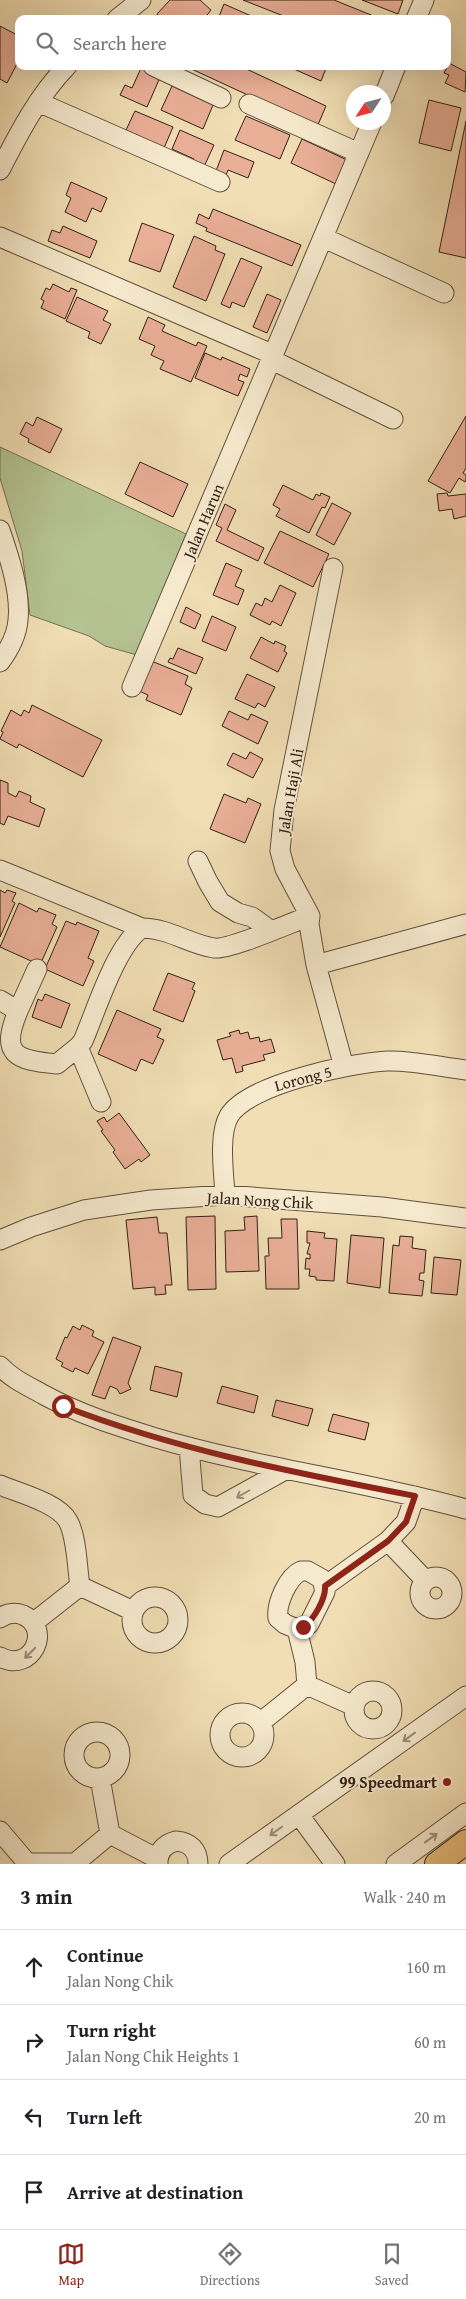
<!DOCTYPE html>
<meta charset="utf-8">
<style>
body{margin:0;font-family:"Gentium Book Plus",serif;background:#f2f2f2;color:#202124}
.compass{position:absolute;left:346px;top:85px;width:45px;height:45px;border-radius:50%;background:#fff;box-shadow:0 5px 20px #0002;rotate:234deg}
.stop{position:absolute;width:15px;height:15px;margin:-11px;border:4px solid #8f2418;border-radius:50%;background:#fff}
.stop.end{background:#8f2418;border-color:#fff;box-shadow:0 1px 5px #0008}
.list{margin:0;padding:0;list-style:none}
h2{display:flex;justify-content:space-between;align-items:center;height:65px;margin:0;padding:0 20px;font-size:21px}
h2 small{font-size:16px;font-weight:400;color:#757577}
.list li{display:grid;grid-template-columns:32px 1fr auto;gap:15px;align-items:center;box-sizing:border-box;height:75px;padding:0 20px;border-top:1px solid #e0e0e0}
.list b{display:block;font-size:19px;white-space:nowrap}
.list p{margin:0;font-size:16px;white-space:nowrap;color:#757577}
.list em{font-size:16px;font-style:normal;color:#757577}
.icon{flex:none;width:28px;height:28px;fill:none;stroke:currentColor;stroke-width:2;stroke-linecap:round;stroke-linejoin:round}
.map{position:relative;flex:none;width:466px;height:1864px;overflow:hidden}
.search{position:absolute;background:#fff;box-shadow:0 5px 20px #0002;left:15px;right:15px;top:15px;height:55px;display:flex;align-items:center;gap:12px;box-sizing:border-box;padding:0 18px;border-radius:10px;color:#757577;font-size:19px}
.sheet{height:365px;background:#fff}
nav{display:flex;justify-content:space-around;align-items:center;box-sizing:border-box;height:70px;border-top:1px solid #e0e0e0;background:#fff;font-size:14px;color:#757577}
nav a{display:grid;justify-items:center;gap:2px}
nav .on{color:#8f2418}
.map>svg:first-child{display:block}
.green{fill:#b5c291;stroke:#747154}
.building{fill:#e9af97;stroke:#322017}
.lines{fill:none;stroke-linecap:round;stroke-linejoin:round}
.minor-casing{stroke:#62503e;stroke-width:21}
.major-casing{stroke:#322017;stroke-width:26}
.minor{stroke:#f6eace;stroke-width:19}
.major{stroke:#e8bf7a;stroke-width:24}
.oneway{stroke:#9e8f7c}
.route{stroke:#8f2418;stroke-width:6}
.poi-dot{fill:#8f2418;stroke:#f6eace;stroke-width:2}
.labels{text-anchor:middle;stroke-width:4;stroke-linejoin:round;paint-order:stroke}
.street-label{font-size:16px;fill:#322017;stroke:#f6eace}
.poi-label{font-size:16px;font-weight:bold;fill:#322017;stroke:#f6eace;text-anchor:end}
</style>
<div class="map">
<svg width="466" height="1864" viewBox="0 0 466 1864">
<rect width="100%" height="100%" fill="#f1deb4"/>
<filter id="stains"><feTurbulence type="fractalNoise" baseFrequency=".004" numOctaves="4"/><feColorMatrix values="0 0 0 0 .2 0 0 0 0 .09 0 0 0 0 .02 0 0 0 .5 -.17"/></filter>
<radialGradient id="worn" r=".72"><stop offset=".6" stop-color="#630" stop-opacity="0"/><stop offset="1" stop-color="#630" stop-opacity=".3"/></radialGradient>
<path class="green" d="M0 447 186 534 137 655 105 646 89 636 30 615 22 551 0 478Z"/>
<path class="building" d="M170 0H200L211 10 204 19H161L157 14Z
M243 0H334L381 19H291Z
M362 0H403L398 14Z
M224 4 258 19H218Z
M0 26 19 36V60L7 83 0 79Z
M449 63 466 72 465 92 445 83 449 75 444 73Z
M142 66 162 73 147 107 120 95 125 85 132 88Z
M185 66H240L326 106 317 127Z
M287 66H327L321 81Z
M172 86 213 105 203 129 161 110Z
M429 100 461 108 451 151 419 143Z
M135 111 173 127 164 148 139 140 141 137 126 130Z
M246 116 290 135 280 159 235 140Z
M466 121V258L439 252Z
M180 130 214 145 202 171 191 166 194 159 172 149Z
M302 139 347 160 336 184 291 163Z
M224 150 254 162 248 178 228 170 226 175 216 171Z
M71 182 107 198 101 212 92 208 86 222 65 212 71 198 66 195Z
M213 209 301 245 292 266 206 231 207 228 196 223 199 214 209 219Z
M142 223 174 235 160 272 129 261Z
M63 226 97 241 90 258 48 241 52 230 60 233Z
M194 236 216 246 215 250 225 254 206 301 173 287Z
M241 258 262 267 244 307 232 302 230 308 221 304Z
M53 284 69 292 71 288 77 290 65 319 41 308 44 301 41 299 46 288 50 290Z
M267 294 281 300 267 333 253 327Z
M77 297 108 311 103 320 111 324 101 344 88 338 90 332 66 321Z
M148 317 165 325 162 331 196 346 198 342 207 346 191 382 160 369 164 361 151 355 155 346 139 339Z
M205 353 221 360 222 357 250 369 247 377 240 374 238 380 244 382 238 396 195 378Z
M466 416V468L463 473 466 475V479L465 482 459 478 450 493 428 481Z
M37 417 62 429 50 453 28 442 29 439 20 434 26 422 33 426Z
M140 462 188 484 173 517 125 494Z
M283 485 313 500 316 494 320 496 321 493 330 497 325 508 322 507 309 533 276 516 280 509 273 505Z
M447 493 448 496 466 494V516L454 519 452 509 439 511 437 494Z
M332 503 351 513 334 545 316 535Z
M225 504 236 510 227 530 264 548 258 561 216 541 222 528 216 525Z
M280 531 329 554 313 587 264 563Z
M226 563 242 570 235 586 244 590 238 605 213 595Z
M280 585 296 593 281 626 272 621 270 625 250 615 256 603 262 606 265 598 272 602Z
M186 607 201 615 195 629 180 622Z
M212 616 236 627 226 651 202 641Z
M261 637 274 644 275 641 286 646 284 651 287 653 278 672 250 658Z
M178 648 203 658 196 674 168 662 170 658 173 659Z
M149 660 188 676 185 684 192 688 181 715 146 700 148 695 137 690Z
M247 674 275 687 265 707 258 703 255 708 235 699Z
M32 705 102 740 83 777 19 744 17 748 0 739 3 732 1 731 11 710 21 716 24 710 29 713Z
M229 711 248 720 251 714 268 722 258 744 222 726Z
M250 752 263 759 253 778 227 765 233 753 246 759Z
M0 780 8 783V793L16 797 19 791 31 796 30 802 45 809 39 827 8 816 4 825 0 823Z
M224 794 246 803 248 798 261 804 245 843 210 829Z
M0 890 5 893 7 890 16 893 12 901 15 903 0 937Z
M19 903 37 912 39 908 56 915 52 924 57 927 40 965 0 947Z
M66 921 76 925 77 922 99 931 88 958 94 961 83 986 45 969Z
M168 973 195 983 192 989 195 991 183 1022 153 1010Z
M45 994 70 1004 61 1028 32 1017 38 999 42 1001Z
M117 1010 161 1029 157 1037 164 1040 153 1064 141 1059 136 1071 98 1054Z
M239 1030 240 1034 248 1032 250 1039 259 1037 260 1042 271 1039 275 1052 263 1055 265 1060 242 1066 243 1071 236 1073 232 1058 223 1060 217 1040 231 1036 229 1033Z
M119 1113 150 1155 141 1162 139 1159 125 1169 113 1152 115 1150 101 1131 103 1130 97 1121 104 1117 107 1122Z
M215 1216 216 1289 188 1290 186 1217Z
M257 1216 259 1271 226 1272 225 1231 245 1230 244 1217Z
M157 1217 159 1233H167L172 1285H165L166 1294 155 1295V1287L133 1289 126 1220Z
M281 1219H297L299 1289H266L265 1256H269L268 1238H282Z
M307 1231 325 1233 324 1238 337 1239 334 1281 316 1280V1277L309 1276 310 1269H305L306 1258 310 1259V1254H307L310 1243H307Z
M351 1235 384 1238 380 1288 347 1283Z
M400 1236 413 1237 412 1248 426 1250 424 1273H420L419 1280 424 1281 422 1296 389 1293 393 1245 399 1246Z
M434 1257 461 1260 457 1295 431 1293Z
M82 1325 94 1331 92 1336 104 1342 88 1374 75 1368 73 1372 61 1366 63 1363 56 1359 65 1337 67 1338 73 1326 80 1330Z
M113 1337 141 1347 128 1383 131 1389 120 1394 117 1389 110 1386 105 1399 92 1395Z
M155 1366 182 1373 177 1397 150 1390Z
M222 1386 258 1396 254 1413 217 1403Z
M276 1400 313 1409 308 1426 272 1416Z
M333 1414 369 1423 365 1440 328 1431Z"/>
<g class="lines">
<defs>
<path id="minor" d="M117 19 141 0
M416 19 424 0
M153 66 221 98
M384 96 396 66
M38 102 220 182
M249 104 359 153
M0 170C19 133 38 96 67 66
M0 237 274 355
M324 238 444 293
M272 360 393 419
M0 530C9 556 21 592 18 620 17 635 8 651 0 662
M333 568 284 810 280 851 285 869 310 916 309 924 316 965 344 1067
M132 687 372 122
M198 861 208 882 220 902 238 913 252 917 270 930
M0 870 142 928
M316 965 466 924
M0 1000 18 1011C0 1055 15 1060 57 1064L78 1047 83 1041C96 1011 116 945 142 928 168 928 189 944 214 948 230 950 290 923 310 916
M18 1011 37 969
M78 1047 101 1102
M225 1195C224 1174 218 1135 229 1116 248 1084 351 1063 387 1061 411 1060 441 1067 466 1070
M0 1240 31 1227 84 1210 151 1200 225 1195 382 1207 466 1218
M0 1366C12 1379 28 1386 44 1395 79 1414 117 1426 156 1438 258 1468 364 1481 466 1509
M189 1447 193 1495 205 1504 218 1507 285 1470
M0 1485C19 1493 58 1503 68 1521 77 1537 77 1568 80 1586
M388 1541 425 1580
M301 1571H308L322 1579 325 1592 309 1624 297 1629 285 1624 278 1618C276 1603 288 1577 301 1571Z
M420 1593a16 16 0 1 1 32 0a16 16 0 1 1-32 0Z
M80 1586 133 1611
M325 1586 388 1541 406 1522 415 1496
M132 1620a23 23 0 1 1 46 0a23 23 0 1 1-46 0Z
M0 1618C7 1613 15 1612 23 1615 53 1628 32 1674 0 1657
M33 1623 80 1586
M297 1629 305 1662 307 1685
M307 1685 354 1706
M354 1710a19 19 0 1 1 38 0a19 19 0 1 1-38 0Z
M220 1735a22 22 0 1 1 44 0a22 22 0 1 1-44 0Z
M261 1722 307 1685
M74 1755a23 23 0 1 1 46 0a23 23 0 1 1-46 0Z
M100 1778 110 1834
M299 1815 335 1864
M0 1831 28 1864
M110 1834 158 1859
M27 1863H75
M74 1864 110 1834
M158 1864C157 1851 165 1844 176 1841 190 1842 198 1850 198 1864
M229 1864 466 1696
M396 1864 466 1813"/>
<path id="major" d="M437 1864 466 1842"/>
</defs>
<use href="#minor" class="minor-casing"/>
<use href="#major" class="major-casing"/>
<use href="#minor" class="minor"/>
<use href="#major" class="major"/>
</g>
<defs><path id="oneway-shaft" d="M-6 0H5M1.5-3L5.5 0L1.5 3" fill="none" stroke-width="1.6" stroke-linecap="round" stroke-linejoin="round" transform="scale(1.25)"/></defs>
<g class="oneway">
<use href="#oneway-shaft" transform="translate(243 1494) rotate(150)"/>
<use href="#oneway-shaft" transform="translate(30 1653) rotate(135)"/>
<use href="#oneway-shaft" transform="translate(409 1737) rotate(144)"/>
<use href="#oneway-shaft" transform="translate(276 1831) rotate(145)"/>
<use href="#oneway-shaft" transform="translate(431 1838) rotate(-36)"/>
</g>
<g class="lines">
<path class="route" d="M63 1406C176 1450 296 1473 415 1496L406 1522 388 1541 325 1586C326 1598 314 1620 303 1627"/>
</g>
<circle class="poi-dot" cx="447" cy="1782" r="5"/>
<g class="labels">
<g class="street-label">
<text transform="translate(203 521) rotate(-67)" y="6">Jalan Harun</text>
<text transform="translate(290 791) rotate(-80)" y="6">Jalan Haji Ali</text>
<text transform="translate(303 1078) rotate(-15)" y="6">Lorong 5</text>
<text transform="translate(260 1200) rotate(3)" y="6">Jalan Nong Chik</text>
</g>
<g class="poi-label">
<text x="437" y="1788">99 Speedmart</text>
</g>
</g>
<rect width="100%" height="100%" filter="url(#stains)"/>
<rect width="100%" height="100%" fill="url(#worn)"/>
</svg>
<svg class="compass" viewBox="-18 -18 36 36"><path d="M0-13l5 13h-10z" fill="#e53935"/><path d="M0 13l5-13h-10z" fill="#757577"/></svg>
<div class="stop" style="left:63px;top:1406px"></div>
<div class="stop end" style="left:303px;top:1627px"></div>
<div class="search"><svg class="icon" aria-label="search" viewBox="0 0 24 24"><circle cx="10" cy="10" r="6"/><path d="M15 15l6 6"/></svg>Search here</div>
</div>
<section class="sheet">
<h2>3 min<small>Walk · 240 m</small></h2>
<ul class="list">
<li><svg class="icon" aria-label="ahead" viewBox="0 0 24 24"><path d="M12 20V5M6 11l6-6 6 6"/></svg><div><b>Continue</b><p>Jalan Nong Chik</p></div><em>160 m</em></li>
<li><svg class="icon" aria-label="right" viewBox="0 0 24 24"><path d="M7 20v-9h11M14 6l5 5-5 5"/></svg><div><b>Turn right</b><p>Jalan Nong Chik Heights 1</p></div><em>60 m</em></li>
<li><svg class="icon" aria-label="left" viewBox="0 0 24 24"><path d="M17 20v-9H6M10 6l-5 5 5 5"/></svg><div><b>Turn left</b></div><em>20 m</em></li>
<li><svg class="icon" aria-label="arrive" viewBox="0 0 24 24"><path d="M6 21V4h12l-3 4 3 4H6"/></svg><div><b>Arrive at destination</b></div></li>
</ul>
</section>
<nav>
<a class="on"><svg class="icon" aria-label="map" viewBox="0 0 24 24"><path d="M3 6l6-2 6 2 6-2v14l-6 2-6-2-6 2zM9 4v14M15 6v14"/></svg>Map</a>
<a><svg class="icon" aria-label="directions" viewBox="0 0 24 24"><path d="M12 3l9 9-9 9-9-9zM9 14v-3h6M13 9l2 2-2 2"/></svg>Directions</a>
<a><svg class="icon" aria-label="saved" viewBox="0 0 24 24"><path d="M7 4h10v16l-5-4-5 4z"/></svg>Saved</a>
</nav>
